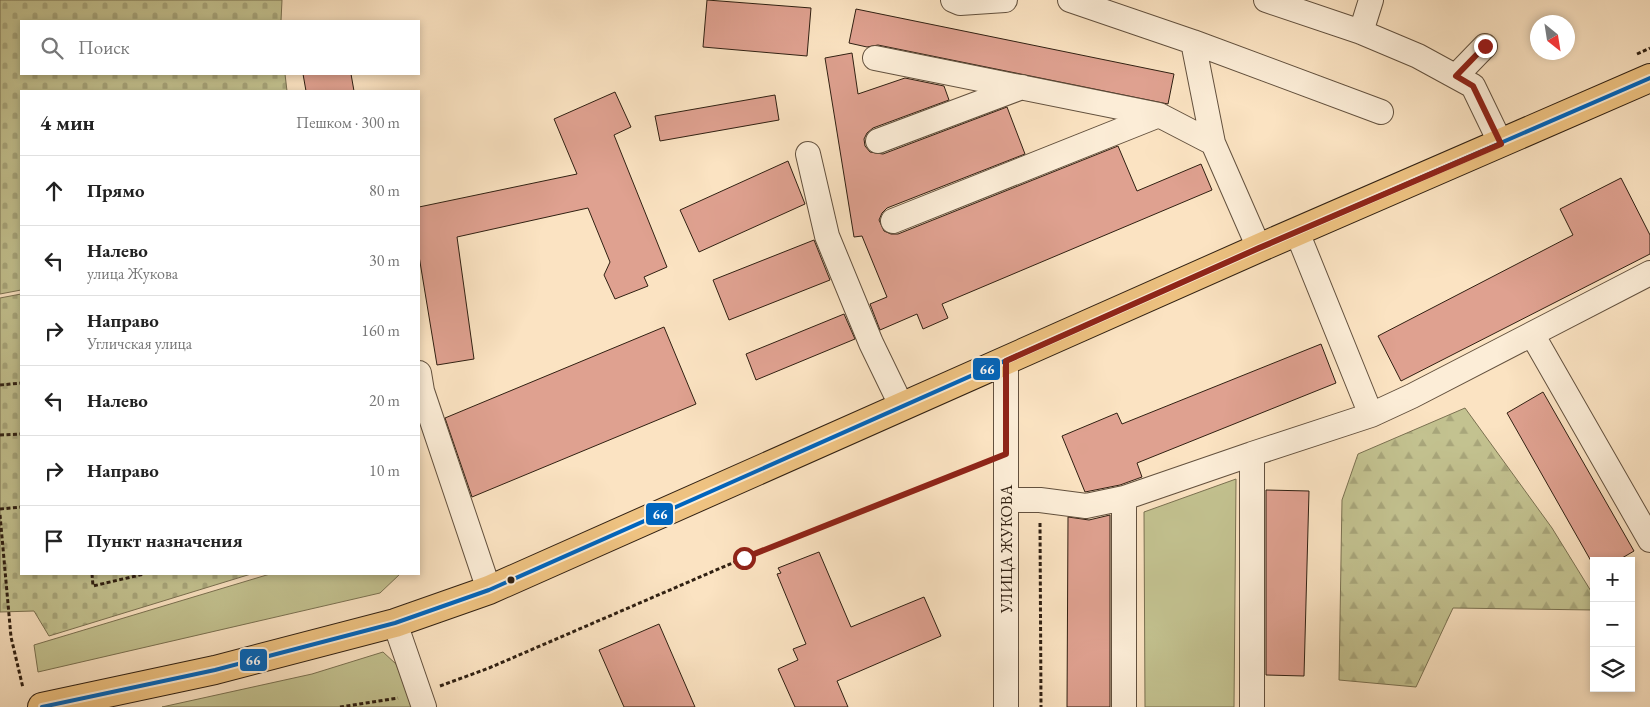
<!DOCTYPE html>
<html lang="ru">
<meta charset="utf-8">
<style>
body{margin:0;font-family:"EB Garamond",serif;background:#f6f6f6;color:#222}
.controls{position:absolute;right:15px;bottom:15px;display:grid;overflow:hidden;border-radius:0px;box-shadow:0 2px 8px #0003}
.controls button{width:45px;height:45px;display:grid;place-items:center;padding:0;border:0;border-bottom:1px solid #e0e0e0;background:#fff;color:#222;font:25px sans-serif}
.compass{position:absolute;left:1530px;top:15px;width:45px;height:45px;border-radius:50%;background:#fff;box-shadow:0 2px 8px #0003;rotate:150deg}
.stop{position:absolute;width:15px;height:15px;margin:-11px;border:4px solid #8f2418;border-radius:50%;background:#fff}
.stop.end{background:#8f2418;border-color:#fff;box-shadow:0 1px 5px #0008}
.list{margin:0;padding:0;list-style:none}
h2{display:flex;justify-content:space-between;align-items:center;height:65px;margin:0;padding:0 20px;font-size:21px}
h2 small{font-size:16px;font-weight:400;color:#767676}
.list li{display:grid;grid-template-columns:32px 1fr auto;gap:15px;align-items:center;box-sizing:border-box;height:70px;padding:0 20px;border-top:1px solid #e0e0e0}
.list b{display:block;font-size:19px;white-space:nowrap}
.list p{margin:0;font-size:16px;white-space:nowrap;color:#767676}
.list em{font-size:16px;font-style:normal;color:#767676}
.icon{flex:none;width:28px;height:28px;fill:none;stroke:currentColor;stroke-width:2;stroke-linecap:round;stroke-linejoin:round}
.map{position:relative;flex:none;width:1650px;height:707px;overflow:hidden}
.search{position:absolute;background:#fff;box-shadow:0 2px 8px #0003;left:20px;top:20px;width:400px;height:55px;display:flex;align-items:center;gap:12px;box-sizing:border-box;padding:0 18px;border-radius:0px;color:#767676;font-size:19px}
.panel{position:absolute;background:#fff;box-shadow:0 2px 8px #0003;left:20px;top:90px;width:400px;height:485px;border-radius:0px}
.map>svg:first-child{display:block}
.green{fill:#c3c290;stroke:#7a7151}
.forest{fill:url(#forest-firs);stroke:#7a7151}
.cemetery{fill:url(#cemetery-stones);stroke:#7a7151}
.building{fill:#dfa190;stroke:#302012}
.lines{fill:none;stroke-linecap:round;stroke-linejoin:round}
.minor-casing{stroke:#63513e;stroke-width:26}
.major-casing{stroke:#302012;stroke-width:30}
.path{stroke:#302012;stroke-width:3;stroke-dasharray:4 2.5;stroke-linecap:butt}
.minor{stroke:#fcedd7;stroke-width:24}
.major{stroke:#eec281;stroke-width:28}
.bus-1-casing{stroke:#fcedd7;stroke-width:8}
.bus-1{stroke:#0065bd;stroke-width:4}
.route{stroke:#8f2418;stroke-width:6}
.bus-dot{fill:#302012;stroke:#fcedd7;stroke-width:2}
.labels{text-anchor:middle;stroke-width:5;stroke-linejoin:round;paint-order:stroke}
.street-label{font-size:16px;fill:#302012;stroke:#fcedd7}
.line-badge{stroke:#fcedd7;stroke-width:2}
.badge-label{font-size:14px;text-anchor:middle;font-weight:bold;fill:#fff}
</style>
<div class="map">
<svg width="1650" height="707" viewBox="0 0 1650 707">
<defs>
<pattern id="forest-firs" width="22" height="20" patternUnits="userSpaceOnUse" patternTransform="scale(1.25)"><rect width="22" height="20" fill="#c3c290"/><path d="M5 1l3.5 6h-7zM16 11l3.5 6h-7z" fill="#a8a67b"/></pattern>
<pattern id="cemetery-stones" width="16" height="16" patternUnits="userSpaceOnUse" patternTransform="scale(1.25)"><rect width="16" height="16" fill="#c3c290"/><path d="M2 7V4a2 2 0 0 1 4 0v3zM10 15v-3a2 2 0 0 1 4 0v3z" fill="#a8a67b"/></pattern>
</defs>
<rect width="100%" height="100%" fill="#fbe3c2"/>
<filter id="stains"><feTurbulence type="fractalNoise" baseFrequency=".004" numOctaves="4"/><feColorMatrix values="0 0 0 0 .2 0 0 0 0 .09 0 0 0 0 .02 0 0 0 .5 -.17"/></filter>
<radialGradient id="worn" r=".72"><stop offset=".6" stop-color="#630" stop-opacity="0"/><stop offset="1" stop-color="#630" stop-opacity=".3"/></radialGradient>
<path class="green" d="M1236 479 1234 707H1145L1144 512Z
M270 574H400L380 593 38 672 34 645Z
M383 652 396 664 413 707H162L312 674Z"/>
<path class="forest" d="M1465 408 1552 528 1594 596V610L1453 608 1416 687 1339 680 1342 500 1358 454Z"/>
<path class="cemetery" d="M0 0H282L281 21H21V74H285L287 91H21V290L0 294Z
M21 294V574H251L49 636 34 611 0 612V298Z"/>
<path class="building" d="M707 0 811 8 807 56 703 47Z
M856 9 1174 74 1168 104 878 45 867 47 849 43Z
M852 53 858 94 905 78 944 86 949 100 873 128 867 133 864 139 865 146 870 152 883 154 1007 107 1025 154 887 208 882 213 879 220 884 231 891 234H898L1118 146 1137 191 1201 164 1212 190 942 304 948 318 923 329 917 314 880 330 870 304 887 297 862 236 854 237 825 58Z
M303 74H351L354 91H306Z
M615 92 631 127 614 135 667 267 644 277 648 286 615 299 604 275 610 262 588 208 457 237 474 359 437 365 419 256V207L577 174 554 119Z
M775 95 779 120 660 141 655 116Z
M788 161 805 204 699 252 680 210Z
M1621 178 1650 235V254L1401 381 1378 336 1573 235 1560 209Z
M814 240 830 280 729 320 713 280Z
M844 314 855 339 756 380 746 354Z
M664 327 696 404 472 497 445 418Z
M1321 344 1336 383 1137 463 1142 477 1120 485 1085 492 1062 436 1117 413 1122 424Z
M1543 392 1634 551 1617 561H1591L1507 413Z
M1266 490 1309 491 1304 676 1266 675Z
M1110 515V707H1067L1068 517 1089 520Z
M819 552 851 627 924 597 941 636 837 681 848 707H795L778 669 798 660 793 649 806 644 777 574 781 573 778 568Z
M659 624 695 707H624L599 650Z"/>
<g class="lines">
<defs>
<path id="minor" d="M953 0 960 3 1005 0
M1070 0 1193 42 1213 143 1259 248
M1266 0 1361 32 1418 56 1473 86 1501 144
M1361 32 1371 0
M1193 42 1381 112
M875 58 1159 115 1213 143
M1456 76 1485 46
M878 141 1022 87
M808 154 827 236 871 343 902 407
M893 221 1159 115
M1297 232 1371 415
M1532 334 1650 540
M419 373 422 391 489 590
M1252 454 1371 415 1412 396 1650 273
M1124 498 1252 454V707
M1006 500H1040L1086 506 1124 498V707
M395 623 424 707
M1006 707V361"/>
<path id="major" d="M42 707 215 670 395 623 489 590 1259 248 1650 78"/>
</defs>
<use href="#minor" class="minor-casing"/>
<use href="#major" class="major-casing"/>
<path class="path" d="M1637 54 1650 48
M0 385 21 383
M0 435 21 434
M0 509 21 507
M0 515 11 637 23 688
M1040 523 1041 707
M92 574 93 586 144 574
M440 686 489 668 744 558 984 462
M340 707 398 698"/>
<use href="#minor" class="minor"/>
<use href="#major" class="major"/>
<defs>
<path id="bus-1" d="M42 707 215 670 395 623 489 590 1259 248 1650 78"/>
</defs>
<use href="#bus-1" class="bus-1-casing"/>
<use href="#bus-1" class="bus-1"/>
</g>
<g class="lines">
<path class="route" d="M744 558 1006 454V361L1259 248 1501 144 1473 86 1456 76 1485 46"/>
</g>
<circle class="bus-dot" cx="511" cy="580" r="4.5"/>
<g class="labels">
<g class="street-label">
<text transform="translate(1006 549) rotate(-90)" y="6">УЛИЦА ЖУКОВА</text>
</g>
</g>
<g class="line-badge">
<rect x="972" y="357" width="29" height="24" rx="5" fill="#0065bd"/>
<rect x="645" y="502" width="29" height="24" rx="5" fill="#0065bd"/>
<rect x="239" y="648" width="29" height="24" rx="5" fill="#0065bd"/>
</g>
<g class="badge-label">
<text x="987" y="374">66</text>
<text x="660" y="519">66</text>
<text x="253" y="665">66</text>
</g>
<rect width="100%" height="100%" filter="url(#stains)"/>
<rect width="100%" height="100%" fill="url(#worn)"/>
</svg>
<div class="controls">
<button>+</button>
<button>−</button>
<button><svg class="icon" aria-label="layers" viewBox="0 0 24 24"><path d="M12 4l9 5-9 5-9-5zM3 14l9 5 9-5"/></svg></button>
</div>
<svg class="compass" viewBox="-18 -18 36 36"><path d="M0-13l5 13h-10z" fill="#e53935"/><path d="M0 13l5-13h-10z" fill="#767676"/></svg>
<div class="stop" style="left:744px;top:558px"></div>
<div class="stop end" style="left:1485px;top:46px"></div>
<div class="search"><svg class="icon" aria-label="search" viewBox="0 0 24 24"><circle cx="10" cy="10" r="6"/><path d="M15 15l6 6"/></svg>Поиск</div>
<section class="panel">
<h2>4 мин<small>Пешком · 300 m</small></h2>
<ul class="list">
<li><svg class="icon" aria-label="ahead" viewBox="0 0 24 24"><path d="M12 20V5M6 11l6-6 6 6"/></svg><div><b>Прямо</b></div><em>80 m</em></li>
<li><svg class="icon" aria-label="left" viewBox="0 0 24 24"><path d="M17 20v-9H6M10 6l-5 5 5 5"/></svg><div><b>Налево</b><p>улица Жукова</p></div><em>30 m</em></li>
<li><svg class="icon" aria-label="right" viewBox="0 0 24 24"><path d="M7 20v-9h11M14 6l5 5-5 5"/></svg><div><b>Направо</b><p>Угличская улица</p></div><em>160 m</em></li>
<li><svg class="icon" aria-label="left" viewBox="0 0 24 24"><path d="M17 20v-9H6M10 6l-5 5 5 5"/></svg><div><b>Налево</b></div><em>20 m</em></li>
<li><svg class="icon" aria-label="right" viewBox="0 0 24 24"><path d="M7 20v-9h11M14 6l5 5-5 5"/></svg><div><b>Направо</b></div><em>10 m</em></li>
<li><svg class="icon" aria-label="arrive" viewBox="0 0 24 24"><path d="M6 21V4h12l-3 4 3 4H6"/></svg><div><b>Пункт назначения</b></div></li>
</ul>
</section>
</div>
